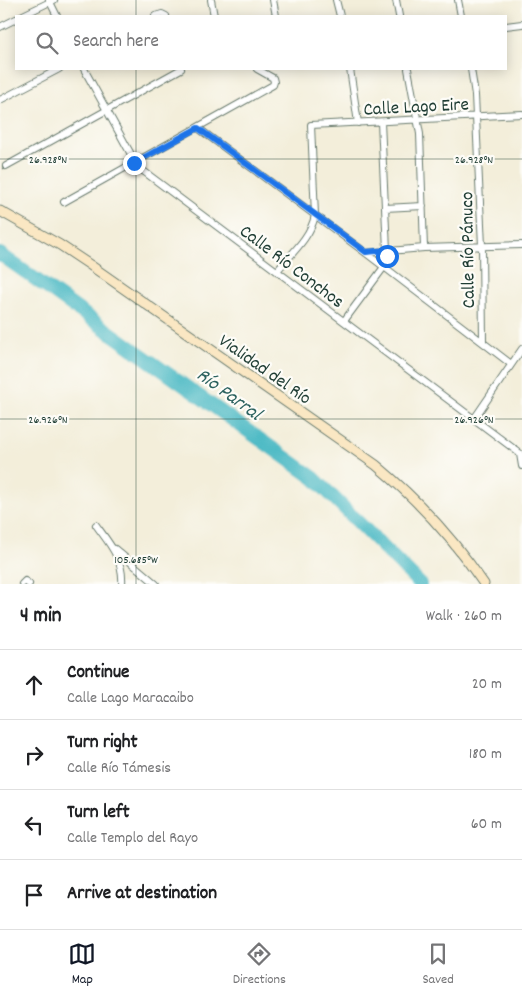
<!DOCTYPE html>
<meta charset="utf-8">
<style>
body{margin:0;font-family:Dekko,sans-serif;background:#f6f6f6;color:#202124}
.stop{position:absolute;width:15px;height:15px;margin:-11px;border:4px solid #1a73e8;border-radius:50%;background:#fff}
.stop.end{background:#1a73e8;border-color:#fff;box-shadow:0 1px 5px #0008}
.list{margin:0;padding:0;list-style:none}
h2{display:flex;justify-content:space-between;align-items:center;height:65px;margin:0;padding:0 20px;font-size:21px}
h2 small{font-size:16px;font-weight:400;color:#757577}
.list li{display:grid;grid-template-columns:32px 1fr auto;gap:15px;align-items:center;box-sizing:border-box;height:70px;padding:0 20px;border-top:1px solid #e0e0e0}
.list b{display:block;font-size:19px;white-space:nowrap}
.list p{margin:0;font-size:16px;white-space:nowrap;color:#757577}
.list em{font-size:16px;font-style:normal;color:#757577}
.icon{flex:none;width:28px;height:28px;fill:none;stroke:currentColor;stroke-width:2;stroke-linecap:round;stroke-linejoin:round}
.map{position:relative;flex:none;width:522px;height:584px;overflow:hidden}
.search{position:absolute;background:#fff;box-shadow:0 2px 12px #0003;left:15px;right:15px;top:15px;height:55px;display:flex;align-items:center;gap:12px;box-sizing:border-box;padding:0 18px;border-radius:0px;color:#757577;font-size:19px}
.sheet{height:345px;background:#fff}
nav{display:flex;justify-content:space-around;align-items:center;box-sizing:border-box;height:70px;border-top:1px solid #e0e0e0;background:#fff;font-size:14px;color:#757577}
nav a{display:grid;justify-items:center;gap:2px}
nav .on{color:#111827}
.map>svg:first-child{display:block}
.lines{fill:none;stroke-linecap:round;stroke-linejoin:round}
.river{stroke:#4bb9c4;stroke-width:14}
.street-casing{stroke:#697b6e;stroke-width:8}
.secondary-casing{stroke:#697b6e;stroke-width:11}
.street{stroke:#fff;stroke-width:6}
.secondary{stroke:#fae7c3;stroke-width:9}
.route{stroke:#1a73e8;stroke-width:6}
.ticks{fill:none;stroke:#1f3d34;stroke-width:1;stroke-opacity:0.45}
.labels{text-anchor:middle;stroke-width:4.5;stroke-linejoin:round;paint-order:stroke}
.street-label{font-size:19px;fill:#1f3d34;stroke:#fdfcf7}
.water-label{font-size:20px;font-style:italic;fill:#2c625f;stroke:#fdfcf7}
.ticks-label{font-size:12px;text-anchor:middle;fill:#1f3d34;stroke:#fdfcf7;stroke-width:4.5;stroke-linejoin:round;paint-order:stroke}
</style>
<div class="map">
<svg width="522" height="584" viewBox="0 0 522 584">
<rect width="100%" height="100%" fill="#fdfcf7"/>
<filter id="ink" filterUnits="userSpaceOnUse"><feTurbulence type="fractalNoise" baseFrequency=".02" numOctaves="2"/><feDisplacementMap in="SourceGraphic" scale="10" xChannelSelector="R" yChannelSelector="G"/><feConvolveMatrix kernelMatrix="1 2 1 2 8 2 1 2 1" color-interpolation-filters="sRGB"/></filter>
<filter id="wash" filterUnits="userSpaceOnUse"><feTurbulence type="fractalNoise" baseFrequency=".0096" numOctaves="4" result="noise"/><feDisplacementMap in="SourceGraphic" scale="20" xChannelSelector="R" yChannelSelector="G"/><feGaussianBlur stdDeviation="1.12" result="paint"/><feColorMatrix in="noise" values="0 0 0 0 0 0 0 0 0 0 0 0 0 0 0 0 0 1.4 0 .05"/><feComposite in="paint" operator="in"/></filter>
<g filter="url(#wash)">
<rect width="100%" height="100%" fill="#f3eeda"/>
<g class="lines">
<path class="river" d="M0 254 314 478 420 584"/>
</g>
</g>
<g filter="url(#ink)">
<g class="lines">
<defs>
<path id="street" d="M49 0 57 16
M211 0 214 16
M273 0 276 16
M336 0 340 16
M396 0 399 16
M458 0 461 16
M21 16 54 0
M155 16 162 14 166 16
M506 26 522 24
M0 27 16 19
M84 69 138 167 522 455
M350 69 358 123
M408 69 420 134 424 248
M471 69 475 95 482 246 483 341
M0 100 59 69
M198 128 366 253 511 364
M6 166 181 69
M64 202 273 85 274 82 273 78 257 69
M385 208 423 206
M366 253 424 248 522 245
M277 271C291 254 311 237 315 215L311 125 522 114
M344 321 384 267 387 250 381 122
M474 419 522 349
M520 454 522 466
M96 525C109 543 124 560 122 584
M115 549 156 584
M22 584 25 581 29 584"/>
<path id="secondary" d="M0 211 60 245 90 265 376 465C419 501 453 538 484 584"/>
</defs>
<use href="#street" class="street-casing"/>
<use href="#secondary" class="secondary-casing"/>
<use href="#street" class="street"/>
<use href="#secondary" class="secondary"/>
</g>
</g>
<g class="lines" filter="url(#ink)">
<path class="route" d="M134 163 198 128 366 252 387 250V256"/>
</g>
<path class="ticks" d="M136 0V16M136 69V584M0 159H522M0 419H522"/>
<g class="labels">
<g class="street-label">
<text transform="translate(416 105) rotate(-3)" y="7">Calle Lago Eire</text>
<text transform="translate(466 250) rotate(-91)" y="7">Calle Río Pánuco</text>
<text transform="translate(293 265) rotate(37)" y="7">Calle Río Conchos</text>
<text transform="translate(266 368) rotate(35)" y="7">Vialidad del Río</text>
</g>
<g class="water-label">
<text transform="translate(230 393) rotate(36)" y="7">Río Parral</text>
</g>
</g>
<g class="ticks-label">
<text x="48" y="163">26.928°N</text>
<text x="474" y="163">26.928°N</text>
<text x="48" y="423">26.926°N</text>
<text x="474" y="423">26.926°N</text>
<text x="136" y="563">105.685°W</text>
</g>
</svg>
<div class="stop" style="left:387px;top:256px"></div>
<div class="stop end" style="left:134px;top:163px"></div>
<div class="search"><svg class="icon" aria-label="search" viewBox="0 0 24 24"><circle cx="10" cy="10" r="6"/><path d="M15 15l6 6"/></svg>Search here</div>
</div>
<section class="sheet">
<h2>4 min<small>Walk · 260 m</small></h2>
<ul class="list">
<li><svg class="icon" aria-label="ahead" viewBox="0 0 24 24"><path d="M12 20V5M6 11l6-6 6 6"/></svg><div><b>Continue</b><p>Calle Lago Maracaibo</p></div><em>20 m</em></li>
<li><svg class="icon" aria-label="right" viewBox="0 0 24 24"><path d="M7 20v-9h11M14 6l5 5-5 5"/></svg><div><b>Turn right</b><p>Calle Río Támesis</p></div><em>180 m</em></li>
<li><svg class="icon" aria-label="left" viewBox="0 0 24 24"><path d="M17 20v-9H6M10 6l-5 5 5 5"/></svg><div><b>Turn left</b><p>Calle Templo del Rayo</p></div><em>60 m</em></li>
<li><svg class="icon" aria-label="arrive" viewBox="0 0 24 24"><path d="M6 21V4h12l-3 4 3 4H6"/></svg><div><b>Arrive at destination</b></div></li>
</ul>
</section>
<nav>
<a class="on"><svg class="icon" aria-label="map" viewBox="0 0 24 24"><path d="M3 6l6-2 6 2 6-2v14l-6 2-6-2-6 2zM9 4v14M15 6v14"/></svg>Map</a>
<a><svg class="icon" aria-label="directions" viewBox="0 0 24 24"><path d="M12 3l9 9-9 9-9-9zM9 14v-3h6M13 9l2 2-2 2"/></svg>Directions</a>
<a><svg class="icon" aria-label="saved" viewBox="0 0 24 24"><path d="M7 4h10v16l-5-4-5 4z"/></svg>Saved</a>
</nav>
